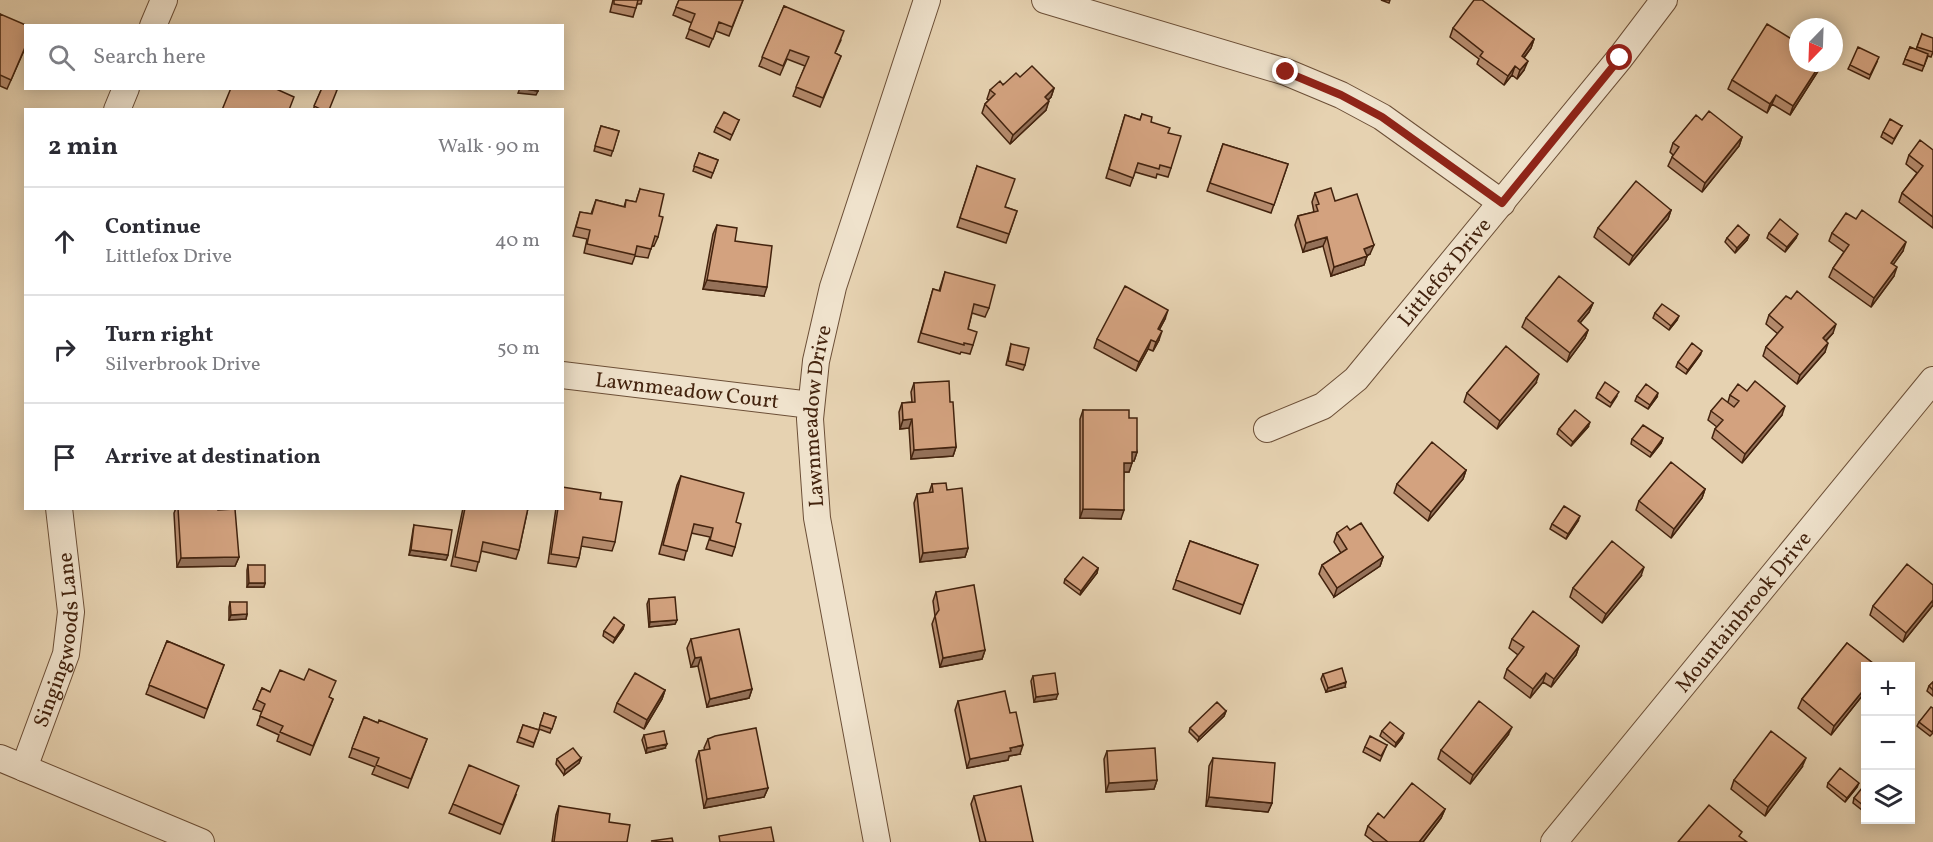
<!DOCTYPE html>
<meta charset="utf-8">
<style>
body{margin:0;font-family:Vollkorn,serif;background:#f7f7f7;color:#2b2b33}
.controls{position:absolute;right:18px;bottom:18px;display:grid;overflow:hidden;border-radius:0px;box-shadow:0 3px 15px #0003}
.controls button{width:54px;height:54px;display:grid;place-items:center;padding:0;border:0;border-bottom:2px solid #e1e1e2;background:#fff;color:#2b2b33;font:30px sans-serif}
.compass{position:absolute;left:1789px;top:18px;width:54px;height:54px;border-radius:50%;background:#fff;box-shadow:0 3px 15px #0003;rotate:203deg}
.stop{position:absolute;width:18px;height:18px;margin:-14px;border:4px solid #8f2418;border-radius:50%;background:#fff}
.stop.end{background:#8f2418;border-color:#fff;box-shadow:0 2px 6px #0008}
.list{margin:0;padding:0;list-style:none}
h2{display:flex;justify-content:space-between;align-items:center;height:78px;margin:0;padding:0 24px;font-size:26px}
h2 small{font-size:20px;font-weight:400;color:#7c7c81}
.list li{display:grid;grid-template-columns:39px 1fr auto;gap:18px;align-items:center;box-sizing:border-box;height:108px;padding:0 24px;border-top:2px solid #e1e1e2}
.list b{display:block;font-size:22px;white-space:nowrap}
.list p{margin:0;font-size:20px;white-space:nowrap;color:#7c7c81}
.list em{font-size:20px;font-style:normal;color:#7c7c81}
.icon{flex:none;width:33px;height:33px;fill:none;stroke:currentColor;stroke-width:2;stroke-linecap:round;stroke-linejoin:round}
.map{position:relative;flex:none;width:1933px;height:842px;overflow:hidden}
.search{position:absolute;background:#fff;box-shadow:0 3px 15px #0003;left:24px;top:24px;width:540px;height:66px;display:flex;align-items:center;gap:15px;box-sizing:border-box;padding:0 21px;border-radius:0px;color:#7c7c81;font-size:22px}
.panel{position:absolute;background:#fff;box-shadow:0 3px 15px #0003;left:24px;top:108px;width:540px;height:402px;border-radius:0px}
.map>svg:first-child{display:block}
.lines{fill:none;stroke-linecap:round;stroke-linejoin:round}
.street-casing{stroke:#6c4f37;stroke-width:28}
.street{stroke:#efe2cc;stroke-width:26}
.wall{fill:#b58b6d;stroke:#43230e;stroke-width:1.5}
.shaded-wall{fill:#947159;stroke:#43230e;stroke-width:1.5}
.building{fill:#d3a27f;stroke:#43230e;stroke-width:1.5}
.route{stroke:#8f2418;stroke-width:8}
.labels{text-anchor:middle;stroke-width:4.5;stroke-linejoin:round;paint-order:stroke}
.street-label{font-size:21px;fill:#43230e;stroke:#efe2cc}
</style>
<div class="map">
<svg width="1933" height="842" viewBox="0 0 1933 842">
<rect width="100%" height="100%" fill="#e6d2b1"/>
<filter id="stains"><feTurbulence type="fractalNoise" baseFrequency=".00333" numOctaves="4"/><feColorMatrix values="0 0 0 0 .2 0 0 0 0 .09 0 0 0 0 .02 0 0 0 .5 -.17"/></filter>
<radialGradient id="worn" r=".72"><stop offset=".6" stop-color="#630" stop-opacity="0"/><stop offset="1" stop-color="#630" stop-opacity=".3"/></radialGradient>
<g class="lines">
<defs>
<g id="street">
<path d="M1045 0 1286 72 1341 95 1382 117 1502 203"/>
<path d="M153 26 164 0"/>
<path d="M117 110 126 88"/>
<path id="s1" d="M562 375 811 405"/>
<path id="s2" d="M1267 429 1323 406 1356 379 1620 58 1664 0"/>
<path d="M0 758 201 842"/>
<path id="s3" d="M24 768 66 654 71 612 59 508"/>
<path id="s4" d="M877 842 817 518 810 419 816 361 833 287 927 0"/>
<path id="s5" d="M1554 842 1933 380"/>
</g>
</defs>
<use href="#street" class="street-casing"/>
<use href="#street" class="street"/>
</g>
<path class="wall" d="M613 0H642L641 4H637L633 17 610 12Z
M679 0H743L729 36 716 31 709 47 686 38 692 23 673 15Z
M1381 0H1390L1389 3Z
M784 6 841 40 835 53 841 56 820 107 793 96 805 66 787 59 780 75 759 66Z
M0 14 26 46 7 89 0 86Z
M1453 28 1534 39 1531 48 1524 58V70L1517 79 1512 75 1504 85 1477 64 1479 59 1450 37Z
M1922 34 1933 52 1931 57 1928 56 1922 71 1903 64 1910 47 1916 50Z
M1877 62 1869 79 1848 69 1850 65Z
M1820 68 1790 115 1772 104 1767 113 1728 89 1732 80Z
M1020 77 1054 88 1051 97 1048 100 1046 110 1010 144 982 113 985 104 989 100 987 99 990 90Z
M322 88 329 110H313Z
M1142 114 1151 122 1168 133 1171 168 1168 177 1157 174 1156 178 1135 172 1130 186 1106 178 1125 115 1140 120Z
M739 120 730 140 714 132 716 127Z
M1702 120 1742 137 1739 146 1702 192 1668 166 1673 155 1670 152 1673 143Z
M601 126 619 131 611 156 594 151Z
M1902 126 1892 144 1881 137 1883 132Z
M1223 144 1288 164 1271 213 1207 191Z
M1933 150V228L1899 202 1902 193 1917 173 1906 164 1909 155Z
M699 153 718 160 711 178 693 171Z
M977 166 1005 207 1017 211 1006 243 957 227Z
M640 189 659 216 658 237 654 246 652 245 648 258 635 256 632 264 584 253 587 239 573 236 580 212 591 214 596 200 624 207 626 200 636 202Z
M1315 193 1335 201 1370 254 1367 256 1364 265 1331 276 1323 246 1303 252 1295 225 1298 216 1314 212 1312 202Z
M1671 210 1668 219 1629 265 1594 237 1598 228Z
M717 225 735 241 764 296 703 289 713 234Z
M1769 233 1796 238 1785 252 1767 238Z
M1832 233 1903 251 1893 264 1894 276 1871 307 1829 277 1833 268 1844 252 1829 241Z
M1749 235 1747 240 1735 253 1725 242 1727 238Z
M945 272 989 308 985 317 972 313 968 329 973 345 970 354 961 352 960 354 918 342 933 289 939 291Z
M1791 299 1833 333 1826 341 1825 352 1797 384 1763 356 1766 347 1778 334 1766 324 1769 315Z
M1593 303 1589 312 1580 323 1588 330 1585 338 1567 362 1522 327 1526 318Z
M1655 313 1677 320 1669 330 1653 318Z
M1165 319 1159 330V340L1153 351 1148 349 1136 371 1094 348 1097 339Z
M1011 344 1025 365 1023 370 1006 365Z
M1700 355 1686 374 1676 367 1678 362Z
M914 383 950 402 956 447 953 456 911 459 909 428 900 429 899 412 902 403 912 402 911 392Z
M1536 383 1497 429 1464 402 1467 393Z
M1598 393 1617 396 1610 407 1596 398Z
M1730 395 1782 415 1742 463 1712 438 1715 429 1717 427 1708 420 1711 411 1728 402Z
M1637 396 1657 397 1648 409 1635 401Z
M1083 410 1129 418 1137 452 1134 461H1132L1129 472H1124L1121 519 1080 518V419Z
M1588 427 1571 446 1557 434 1559 429Z
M1663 438 1661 443 1650 457 1631 444 1632 439Z
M1466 470 1463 479 1428 521 1394 493 1397 484Z
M681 476 736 522 735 547 732 556 706 549 710 537 691 533 684 560 659 554 677 485Z
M932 484 947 490 968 548 965 557 920 562 914 503 917 494 929 493Z
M1705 489 1702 498 1671 538 1636 510 1639 501Z
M600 499 615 542 612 551 581 546 579 558 576 567 548 563 556 508H562Z
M176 508H218L239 557 235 566 177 567 174 513Z
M463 508H528L519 550 516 559 481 551 476 571 451 566Z
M1578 521 1566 539 1550 529 1552 524Z
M414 525 448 555 446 560 409 555 413 530Z
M1350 530 1383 557 1380 566 1334 597 1319 574 1322 565 1341 553 1334 542 1337 533Z
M1190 541 1258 565 1240 614 1173 589Z
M248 565 265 583 264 587H247V570Z
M1098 568 1097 573 1080 595 1064 583 1065 579Z
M1641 576 1602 623 1570 597 1573 588Z
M1933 585V605L1903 642 1870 615 1873 606Z
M936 592 985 650 982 659 940 667 932 624 935 616 933 601Z
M649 599 677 620 675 624 649 627 647 604Z
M230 602 247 614 246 619 229 620V607Z
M624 625 623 629 613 643 603 636 604 631Z
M691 639 752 689 749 698 707 707 698 666 691 667 687 648Z
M1512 639 1579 646 1576 655 1551 687 1543 682 1530 698 1504 678 1507 669 1518 655 1509 648Z
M167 641 224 665 204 718 146 694Z
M1847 643 1874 664 1873 666H1866V691L1831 735 1798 708 1802 699Z
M1323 674 1345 687 1326 692 1321 679Z
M1033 676 1056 699 1034 702 1031 681Z
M1933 682V696L1927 691 1929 686Z
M262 688 270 692 329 697 333 699 310 755 277 741 279 735 257 725 262 712 253 709Z
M665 690 662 699 644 729 614 712 617 703Z
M958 701 1020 754 1009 756 1008 760 967 768 955 710Z
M1933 708V733L1930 736 1917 726 1919 722Z
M1226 711 1224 716 1198 741 1189 732 1190 728Z
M544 713 556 717 550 733 539 729Z
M364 717 378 723 427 739 408 788 372 774 375 767 349 757Z
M523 725 539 730 533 747 517 742Z
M1382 731 1402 738 1395 747 1380 736Z
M644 735 665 748 646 753 642 740Z
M1508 735 1470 784 1438 759 1441 750Z
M708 739 768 788 764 797 704 808 696 760 699 751 705 750 704 748Z
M1387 745 1380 761 1363 752 1365 747Z
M1107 751 1157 780 1154 789 1106 792 1104 759Z
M581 758 579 763 564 775 556 764 557 759Z
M1213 758 1272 803 1268 812 1206 806 1209 766Z
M1802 767 1765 816 1731 789 1734 780Z
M1828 783 1857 787 1845 802 1827 787Z
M1866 791V807L1862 810 1853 803 1854 798Z
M516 795 500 834 449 813 453 804Z
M974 796 1033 842H980L971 804Z
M559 806 609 822 627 842H552L556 815Z
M1445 809 1441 818 1423 842H1374L1365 835 1368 826Z"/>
<path class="shaded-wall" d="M1534 39 1531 48 1518 65 1522 56Z
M1528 61 1524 70 1517 79 1520 70Z
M1821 63H1822L1820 68 1790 115 1793 106Z
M1515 66 1512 75 1504 85 1508 76Z
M520 88 538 91 536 95 518 93Z
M1054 88 1051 97 1042 106 1045 97Z
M1776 95 1772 104 1767 113 1770 104Z
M1049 101 1046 110 1010 144 1013 135Z
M1742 137 1739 146 1702 192 1705 183Z
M1671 210 1668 219 1629 265 1633 256Z
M1798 234 1796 238 1785 252 1787 247Z
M1749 235 1747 240 1735 253 1737 248Z
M1327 237 1323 246 1303 252 1306 243Z
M1906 242 1903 251 1888 272 1891 263Z
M1374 245 1370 254 1361 258 1364 249Z
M1367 256 1364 265 1331 276 1334 267Z
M1897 267 1894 276 1871 307 1874 298Z
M707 280 767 287 764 296 703 289Z
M1593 303 1589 312 1574 330 1578 321Z
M1168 310 1165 319 1155 338 1158 329Z
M1679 316 1677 320 1669 330 1671 326Z
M1836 324 1833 333 1820 347 1823 338Z
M1588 330 1585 338 1567 362 1570 353Z
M1162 331 1159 340 1153 351 1156 342Z
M1151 340 1148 349 1136 371 1139 362Z
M1828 343 1825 352 1797 384 1800 375Z
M1702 351 1700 355 1686 374 1688 370Z
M1539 374 1536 383 1497 429 1500 421Z
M1658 393 1657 397 1648 409 1650 405Z
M1785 406 1782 415 1742 463 1745 454Z
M912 419 909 428 900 429 903 420Z
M1590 422 1588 427 1571 446 1573 442Z
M1663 438 1661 443 1650 457 1652 453Z
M956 447 953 456 911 459 914 450Z
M1132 452H1137L1134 461H1129Z
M1124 463H1132L1129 472H1121Z
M1466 470 1463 479 1428 521 1431 512Z
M1705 489 1702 498 1671 538 1674 529Z
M1083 509 1124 510 1121 519 1080 518Z
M1580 516 1578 521 1566 539 1568 534Z
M968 548 965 557 920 562 923 553Z
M411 550 448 555 446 560 409 555Z
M239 557 235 566 177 567 181 558Z
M1383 557 1380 566 1334 597 1337 588Z
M1644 567 1641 576 1602 623 1606 614Z
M1098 568 1097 573 1080 595 1081 591Z
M249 583H265L264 587H247Z
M1933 600V605L1903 642 1906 633Z
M247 614 246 619 229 620 231 615Z
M677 620 675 624 649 627 650 622Z
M624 625 623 629 613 643 615 638Z
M1579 646 1576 655 1551 687 1554 679Z
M985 650 982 659 940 667 943 658Z
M701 657 698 666 691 667 695 658Z
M1546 673 1543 682 1530 698 1533 689Z
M1346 682 1345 687 1326 692 1328 688Z
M1866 687V691L1831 735 1834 726Z
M752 689 749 698 707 707 710 699Z
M665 690 662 699 644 729 647 720Z
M1058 694 1056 699 1034 702 1036 697Z
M1226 711 1224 716 1198 741 1199 737Z
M1512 727 1508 735 1470 784 1473 775Z
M1404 733 1402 738 1395 747 1396 743Z
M667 744 665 748 646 753 647 748Z
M1023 745 1020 754 1009 756 1008 760 967 768 970 759 1010 748Z
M581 758 579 763 564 775 565 770Z
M1806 758 1802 767 1765 816 1768 807Z
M1157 780 1154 789 1106 792 1109 783Z
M1859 783 1857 787 1845 802 1847 798Z
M768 788 764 797 704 808 707 799Z
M1209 797 1272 803 1268 812 1206 806Z
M1445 809 1441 818 1423 842H1419Z"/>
<path class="building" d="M614 0H638L636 8 614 4Z
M679 0H743L732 27 719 22 713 39 689 29 695 14 676 7Z
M1474 0H1482L1534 39 1522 56 1528 61 1520 70 1515 66 1508 76 1480 56 1483 52 1453 28Z
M784 6 844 31 835 53 841 56 823 98 796 87 809 57 790 50 783 66 762 57Z
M0 14 28 26H26V45L11 80 0 75Z
M1767 24 1798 43V63H1821L1793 106 1776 95 1770 104 1732 80Z
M1922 34 1933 38V52L1917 47Z
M1858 47 1879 57 1870 75 1850 65Z
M1910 47 1928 54 1924 66 1905 59Z
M1032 66 1054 88 1045 97 1049 101 1013 135 985 104 995 94 990 90 1000 81 1003 85 1016 73 1020 77Z
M231 88H274L294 97 289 110H222Z
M322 88H333L337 90 329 110H322L314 106Z
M520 88H538V91Z
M1709 111 1742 137 1705 183 1672 157 1679 147 1673 143 1696 115 1702 120Z
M724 112 739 120 732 135 716 127Z
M1142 114 1152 117 1151 122 1170 128 1168 133 1181 136 1171 168 1160 165 1159 169 1138 163 1133 178 1109 169 1125 115 1140 120Z
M1890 119 1902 126 1894 139 1883 132Z
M601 126 619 131 613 151 595 146Z
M1920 140 1933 150V217L1902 193 1923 166 1909 155Z
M1223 144 1288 164 1274 205 1210 183Z
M699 153 718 160 713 173 694 166Z
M977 166 1015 179 1005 207 1017 211 1009 234 960 218Z
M1636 181 1671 210 1633 256 1598 228Z
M1331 188 1335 201 1357 194 1374 245 1364 249 1367 256 1334 267 1327 237 1306 243 1298 216 1318 211 1316 205 1319 204 1315 193Z
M640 189 664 194 659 216 663 217 658 237 655 236 651 249 637 246 635 255 587 244 590 230 576 227 580 212 592 214 596 200 625 207 626 200 636 202Z
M1862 210 1906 242 1891 263 1897 267 1874 298 1833 268 1849 245 1832 233 1846 213 1856 219Z
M1780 219 1798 234 1787 247 1769 233Z
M717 225 737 228 735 241 772 246 767 287 707 280Z
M1738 225 1749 235 1737 248 1727 238Z
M945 272 995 285 989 308 974 304 968 329 977 332 973 345 964 343V345L921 333 933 289 940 291Z
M1559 276 1593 303 1578 321 1588 330 1570 353 1526 318Z
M1125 286 1168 310 1158 329 1162 331 1156 342 1151 340 1139 362 1097 339Z
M1797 291 1836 324 1823 338 1828 343 1800 375 1766 347 1783 327 1769 315 1786 296 1791 299Z
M1662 304 1679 316 1671 326 1655 313Z
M1692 343 1702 351 1688 370 1678 362Z
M1011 344 1029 348 1025 365 1008 361Z
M1506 346 1539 374 1500 421 1467 393Z
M949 381 950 402H953L956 447 914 450 912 419 903 420 902 403 915 402 914 383Z
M1755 381 1785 406 1745 454 1715 429 1723 420 1711 411 1722 398 1734 407 1739 401 1730 395 1738 384 1747 391Z
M1605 382 1619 392 1611 403 1598 393Z
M1646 384 1658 393 1650 405 1637 396Z
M1083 410H1129V418H1137V452H1132V463H1124V510L1083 509Z
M1575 410 1590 422 1573 442 1559 429Z
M1643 425 1663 438 1652 453 1632 439Z
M1432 442 1466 470 1431 512 1397 484Z
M1671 462 1705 489 1674 529 1639 501Z
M681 476 744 493 736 522 741 524 735 547 710 540 713 528 694 524 687 551 663 545Z
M946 483 947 490 962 488 968 548 923 553 917 494 933 492 932 484Z
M562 487 601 493 600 499 622 502 615 542 583 537 579 558 551 554 558 508H562Z
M1564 506 1580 516 1568 534 1552 524Z
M178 508H218V510L235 509 239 557 181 558Z
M465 508H528L519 550 483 542 479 562 455 557Z
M1361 523 1383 557 1337 588 1322 565 1347 549 1337 533 1347 526 1350 530Z
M414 525 452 530 448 555 411 550Z
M1190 541 1258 565 1243 605 1176 580Z
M1612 541 1644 567 1606 614 1573 588Z
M1083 557 1098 568 1081 591 1065 579Z
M1907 564 1933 585V600L1906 633 1873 606Z
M248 565H265V583H249Z
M974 585 985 650 943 658 935 616 939 610 936 592Z
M675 597 677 620 650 622 649 599Z
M230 602H247V614L231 615Z
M1533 611 1579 646 1554 679 1546 673 1533 689 1507 669 1524 647 1512 639Z
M614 617 624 625 615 638 604 631Z
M739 629 752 689 710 699 701 657 695 658 691 639Z
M167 641 224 665 207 709 149 685Z
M1847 643 1874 664 1872 666H1866V675L1864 676 1866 678V687L1834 726 1802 699Z
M1342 668 1346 682 1328 688 1323 674Z
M309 669 336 681 329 697 333 699 313 746 280 732 283 726 260 716 265 704 257 700 262 688 270 692 280 670 304 680Z
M635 673 665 690 647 720 617 703Z
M1055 673 1058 694 1036 697 1033 676Z
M1933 682V690L1929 686Z
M1005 691 1010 713 1016 712 1023 745 1010 748 1011 751 970 759 958 701Z
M1479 701 1512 727 1473 775 1441 750Z
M1217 702 1226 711 1199 737 1190 728Z
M1931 707 1933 708V730L1932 732 1919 722Z
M544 713 556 717 552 729 540 725Z
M364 717 378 723 379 720 427 739 411 779 376 765 379 758 352 748Z
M1390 722 1404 733 1396 743 1382 731Z
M523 725 539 730 534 743 519 737Z
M756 728 768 788 707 799 699 751 710 749 708 739 715 736Z
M664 731 667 744 647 748 644 735Z
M1771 731 1806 758 1768 807 1734 780Z
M1370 736 1387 745 1381 756 1365 747Z
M573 748 581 758 565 770 557 759Z
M1155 748 1157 780 1109 783 1107 751Z
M1213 758 1275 763 1272 803 1209 797Z
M469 765 519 786 503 825 453 804Z
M1840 768 1859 783 1847 798 1828 783Z
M1412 783 1445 809 1419 842H1388L1368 826 1378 813 1384 818Z
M1021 786 1033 842H986L974 796Z
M1862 788 1866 791V804L1864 806 1854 798Z
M1709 805 1742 832 1739 836 1747 842H1678Z
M559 806 610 814 609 822 630 825 627 842H554Z
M771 827 774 842H720L719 836Z
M672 838 673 842 651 841Z"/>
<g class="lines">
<path class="route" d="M1286 72 1341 95 1382 117 1502 203 1620 58"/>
</g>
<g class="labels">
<g class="street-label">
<text dy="7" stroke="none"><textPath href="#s2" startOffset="242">Littlefox Drive</textPath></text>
<text dy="7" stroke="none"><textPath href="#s1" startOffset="126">Lawnmeadow Court</textPath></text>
<text dy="7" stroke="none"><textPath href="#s4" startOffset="432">Lawnmeadow Drive</textPath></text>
<text dy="7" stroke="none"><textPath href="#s5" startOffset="298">Mountainbrook Drive</textPath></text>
<text dy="7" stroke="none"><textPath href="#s3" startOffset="134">Singingwoods Lane</textPath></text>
</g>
</g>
<rect width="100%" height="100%" filter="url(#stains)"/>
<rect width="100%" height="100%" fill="url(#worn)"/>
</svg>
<div class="controls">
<button>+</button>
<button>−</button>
<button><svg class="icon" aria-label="layers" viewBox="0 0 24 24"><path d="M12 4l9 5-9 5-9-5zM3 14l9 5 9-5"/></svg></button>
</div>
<svg class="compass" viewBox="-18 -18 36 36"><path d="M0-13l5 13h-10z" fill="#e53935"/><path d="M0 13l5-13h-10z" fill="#7c7c81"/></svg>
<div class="stop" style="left:1620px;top:58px"></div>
<div class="stop end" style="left:1286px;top:72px"></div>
<div class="search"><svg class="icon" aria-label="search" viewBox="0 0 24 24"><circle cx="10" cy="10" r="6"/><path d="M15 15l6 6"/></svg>Search here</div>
<section class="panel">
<h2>2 min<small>Walk · 90 m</small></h2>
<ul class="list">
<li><svg class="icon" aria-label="ahead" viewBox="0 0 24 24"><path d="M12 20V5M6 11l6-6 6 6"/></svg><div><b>Continue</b><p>Littlefox Drive</p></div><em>40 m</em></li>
<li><svg class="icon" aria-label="right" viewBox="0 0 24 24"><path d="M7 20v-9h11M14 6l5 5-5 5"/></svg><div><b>Turn right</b><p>Silverbrook Drive</p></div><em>50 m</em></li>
<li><svg class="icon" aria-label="arrive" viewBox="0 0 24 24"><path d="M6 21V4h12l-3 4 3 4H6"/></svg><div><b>Arrive at destination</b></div></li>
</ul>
</section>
</div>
